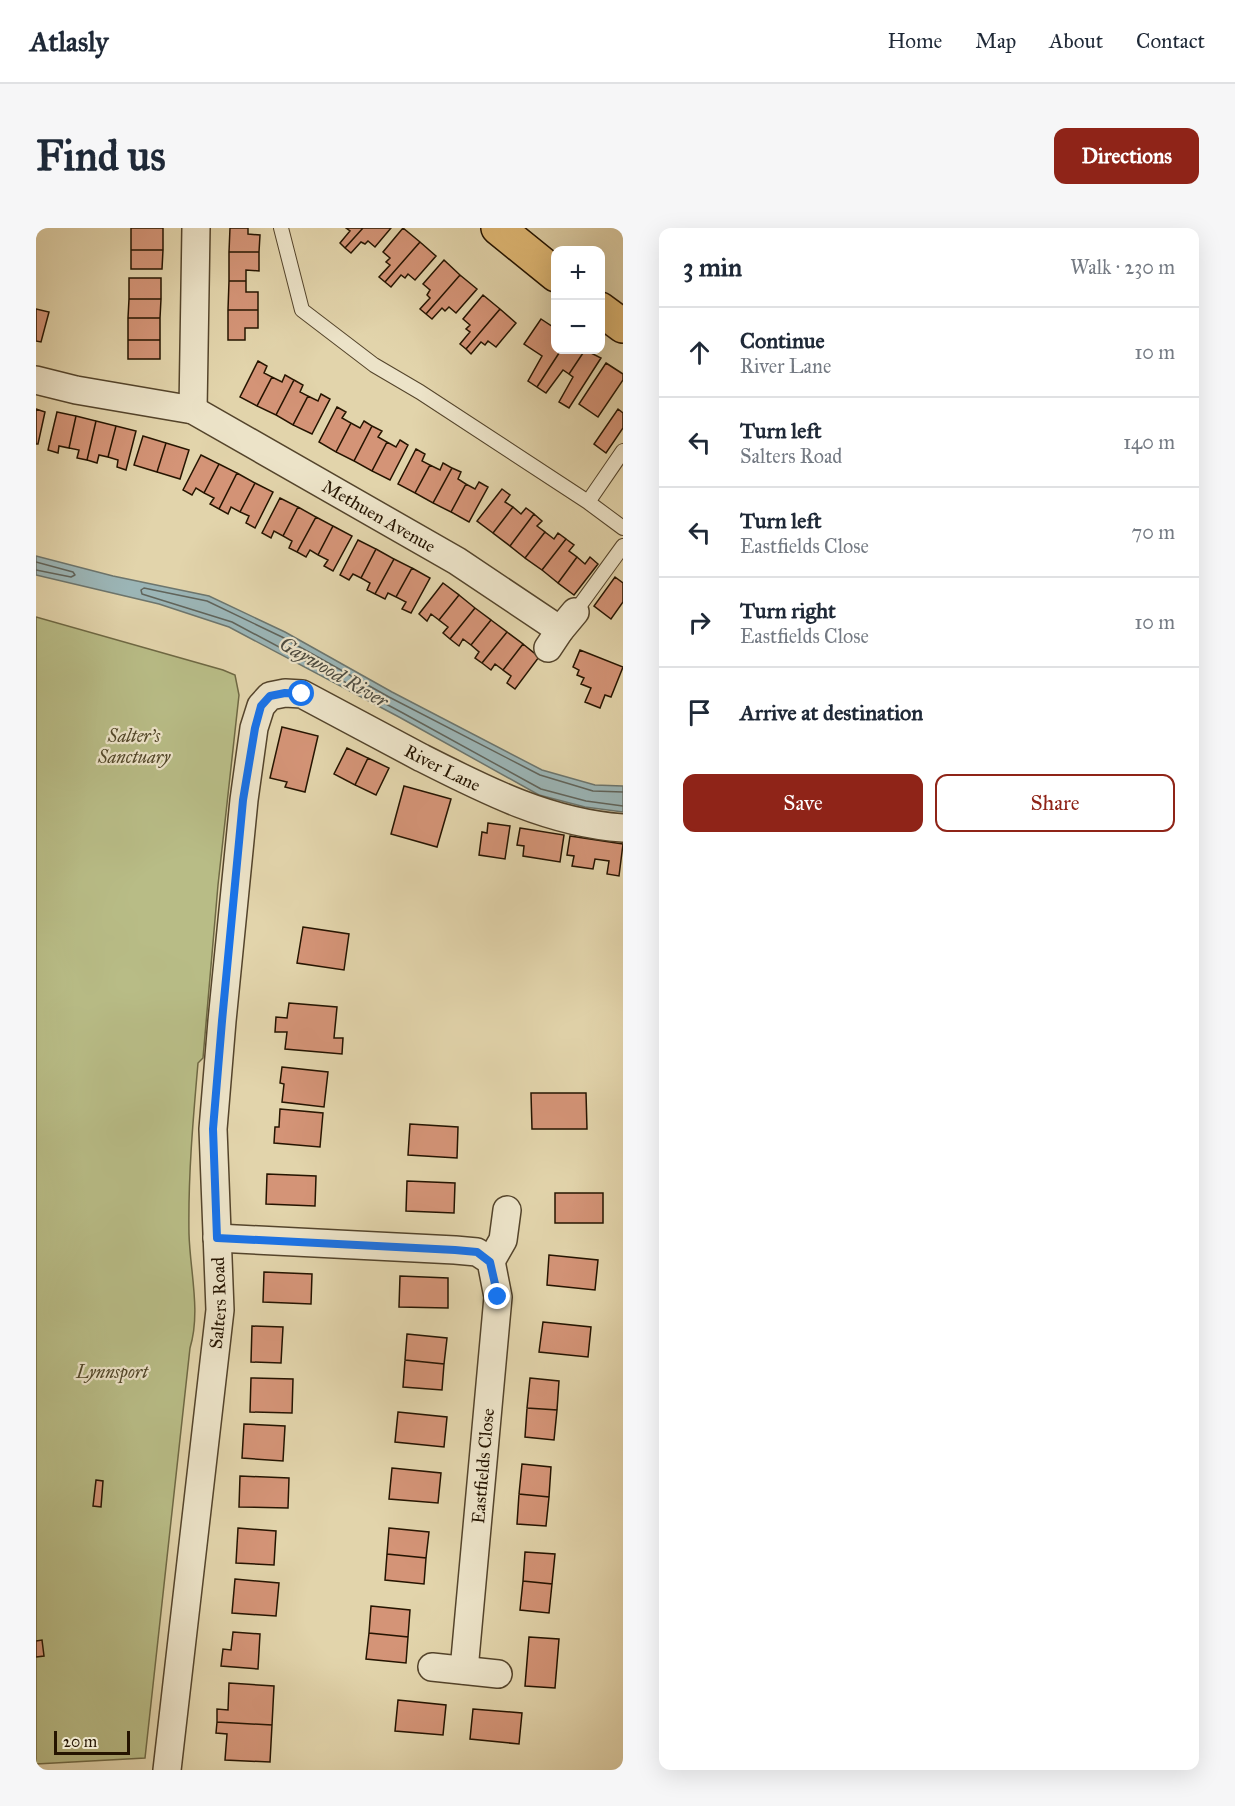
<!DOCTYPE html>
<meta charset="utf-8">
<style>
body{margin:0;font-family:"IM FELL Great Primer",serif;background:#f6f6f7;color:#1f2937}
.controls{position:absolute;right:18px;top:18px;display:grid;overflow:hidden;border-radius:12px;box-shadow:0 6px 24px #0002}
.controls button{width:54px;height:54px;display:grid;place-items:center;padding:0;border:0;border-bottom:2px solid #e0e1e3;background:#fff;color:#1f2937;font:30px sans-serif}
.scale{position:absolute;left:18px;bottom:15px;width:76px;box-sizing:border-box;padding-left:6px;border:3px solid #251400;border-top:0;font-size:16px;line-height:21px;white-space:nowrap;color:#251400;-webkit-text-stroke:4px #ece3c8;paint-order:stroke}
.stop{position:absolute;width:18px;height:18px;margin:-14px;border:4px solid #1a73e8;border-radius:50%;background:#fff}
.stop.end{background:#1a73e8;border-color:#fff;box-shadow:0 2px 6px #0008}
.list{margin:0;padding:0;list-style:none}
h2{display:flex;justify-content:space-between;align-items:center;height:78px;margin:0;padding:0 24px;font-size:26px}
h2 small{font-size:20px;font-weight:400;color:#747a83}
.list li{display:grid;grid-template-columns:39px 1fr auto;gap:18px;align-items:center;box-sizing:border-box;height:90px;padding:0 24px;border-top:2px solid #e0e1e3}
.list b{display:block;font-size:22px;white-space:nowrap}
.list p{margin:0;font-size:20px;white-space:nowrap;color:#747a83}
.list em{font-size:20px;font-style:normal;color:#747a83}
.actions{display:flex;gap:12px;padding:18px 24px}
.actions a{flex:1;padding:14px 0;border:2px solid #8f2418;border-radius:12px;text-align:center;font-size:21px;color:#8f2418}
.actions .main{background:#8f2418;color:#fff}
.icon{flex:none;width:33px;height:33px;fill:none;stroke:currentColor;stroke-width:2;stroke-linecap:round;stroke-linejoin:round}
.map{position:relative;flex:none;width:587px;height:1542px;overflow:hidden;border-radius:12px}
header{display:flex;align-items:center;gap:36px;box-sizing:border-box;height:84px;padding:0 30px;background:#fff;border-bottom:2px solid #e0e1e3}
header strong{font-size:28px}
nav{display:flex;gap:33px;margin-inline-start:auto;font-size:21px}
.intro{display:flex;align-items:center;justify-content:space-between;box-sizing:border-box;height:144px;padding:0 36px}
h1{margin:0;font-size:42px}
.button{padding:15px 27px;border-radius:12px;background:#8f2418;color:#fff;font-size:21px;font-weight:700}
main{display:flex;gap:36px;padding:0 36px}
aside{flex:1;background:#fff;border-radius:12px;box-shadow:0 6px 24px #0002}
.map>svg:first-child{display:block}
.green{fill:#b8bc86;stroke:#6e6843;stroke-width:1.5}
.water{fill:#9bb5b6;stroke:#6c756d;stroke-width:1.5}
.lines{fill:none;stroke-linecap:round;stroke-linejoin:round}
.shore{stroke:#60645b;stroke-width:1.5}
.building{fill:#d49477;stroke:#251400;stroke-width:1.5}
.lane-casing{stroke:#54442b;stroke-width:16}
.street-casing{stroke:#54442b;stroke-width:30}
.primary-casing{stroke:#251400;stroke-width:36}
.lane{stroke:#ece3c8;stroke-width:14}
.street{stroke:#ece3c8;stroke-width:27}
.primary{stroke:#e1ba76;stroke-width:33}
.route{stroke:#1a73e8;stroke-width:8}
.labels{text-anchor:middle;stroke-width:4.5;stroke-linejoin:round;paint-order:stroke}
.street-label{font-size:18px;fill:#251400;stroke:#ece3c8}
.park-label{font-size:18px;font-style:italic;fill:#514628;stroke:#ece3c8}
.water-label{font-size:20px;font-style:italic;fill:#4e4c40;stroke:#ece3c8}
</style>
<header>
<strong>Atlasly</strong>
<nav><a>Home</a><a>Map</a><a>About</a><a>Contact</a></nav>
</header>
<div class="intro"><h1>Find us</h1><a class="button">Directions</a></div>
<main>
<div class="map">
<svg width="587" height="1542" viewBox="0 0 587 1542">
<rect width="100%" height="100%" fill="#e2d4ab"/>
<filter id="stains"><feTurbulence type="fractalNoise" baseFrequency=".00333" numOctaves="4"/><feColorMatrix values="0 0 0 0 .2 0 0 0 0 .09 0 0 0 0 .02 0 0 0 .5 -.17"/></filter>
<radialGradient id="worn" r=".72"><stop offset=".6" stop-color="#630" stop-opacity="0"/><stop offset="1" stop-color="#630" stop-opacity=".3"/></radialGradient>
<path class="green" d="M0 389 187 442 199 447 203 467 182 657 167 830 162 835C157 892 152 949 153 1006 154 1043 165 1084 154 1120L109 1530 0 1536Z"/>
<path class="water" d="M0 328 77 348 173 368 249 404 356 464 506 542 559 557 587 558V584L549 579 503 567 363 489 193 399 123 376 0 347Z"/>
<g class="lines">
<path class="shore" d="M0 334 37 344 39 347 35 349 0 342
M587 564 557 563 504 547 353 469 246 409 171 373 108 360 105 362 106 366 196 394 365 484 505 561 550 573 587 578"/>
</g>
<path class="building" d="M95 0H127V22H95Z
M194 0H212V6L224 7 223 24H193Z
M310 0H327L309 20 304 15 314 3Z
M327 0H355L339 19 332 13 329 16 325 14 315 25 309 20Z
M367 0 384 14 349 54 343 49 354 37 350 34 354 30 347 24Z
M384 14 400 28 379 52 372 46 369 50 365 47 355 59 349 54Z
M95 22H127L126 41H95Z
M193 24H223V43L210 42V53H193Z
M408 32 424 47 390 86 384 81 394 70 391 67 394 62 387 56Z
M424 47 441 61 420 85 413 79 409 83 406 80 396 91 390 86Z
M93 50H125V71H93Z
M193 53H210V64H222V82H192Z
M447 67 464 81 430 121 424 116 434 104 430 101 434 97 427 91Z
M93 71H125L124 90H92Z
M0 81 13 84 5 114 0 113Z
M464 81 480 95 460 119 452 113 449 117 445 114 435 126 430 121Z
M192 82H222V100H209V112H192Z
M92 90H124V112H92Z
M505 91 520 101V122H525L501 159 492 153 506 128 488 116Z
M92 112H124V131H92Z
M525 122H549L533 146 527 142 510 165 501 159Z
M549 122 565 130 533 180 523 174 537 149 533 146Z
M222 133 231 138 228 145 236 149 221 178 204 169Z
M570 135 587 146V152L562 189 543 176Z
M249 147 258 152 240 187 221 178 236 149 246 154Z
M258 152 267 157 264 164 272 168 257 197 240 187Z
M285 166 294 171 276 206 257 197 272 168 282 173Z
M301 179 310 184 306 190 315 195 300 224 283 214Z
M0 181 9 184 2 216H0Z
M582 181 587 185V200L570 225 558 216Z
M21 184 40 188 33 220 23 218 22 225 12 222Z
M40 188 60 193 51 232 41 230 43 222 33 220Z
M60 193 80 198 72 229 63 227 61 235 51 232Z
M328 193 336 198 318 233 300 224 315 195 324 200Z
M80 198 100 203 90 242 81 239 82 232 72 229Z
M336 198 346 203 342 209 351 214 336 243 318 233Z
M107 208 130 215 121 244 98 237Z
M364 212 372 217 354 252 336 243 351 214 360 219Z
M130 215 153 222 144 251 121 244Z
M380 221 389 226 386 233 394 237 379 265 362 256Z
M165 227 183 236 168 265 160 260 156 267 147 262Z
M407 235 416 240 397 275 379 265 394 237 404 242Z
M183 236 201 245 183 281 174 276 178 270 168 265Z
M416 240 425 244 422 251 430 256 415 284 397 275Z
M201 245 219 255 204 284 195 279 192 286 183 281Z
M443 254 452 259 433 294 415 284 430 256 439 261Z
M219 255 237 264 219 300 210 295 213 288 204 284Z
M466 261 474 267 469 274 477 279 457 305 441 293Z
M244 270 262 279 247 308 238 303 235 310 226 305Z
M262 279 280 289 261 324 253 320 256 313 247 308Z
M477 279 485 286 490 280 498 286 474 318 457 305Z
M498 286 506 293 501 298 509 304 489 330 474 318Z
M280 289 297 298 282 327 274 322 270 329 261 324Z
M297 298 316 308 297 343 288 338 292 332 282 327Z
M509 304 518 311 522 305 530 311 506 342 489 330Z
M530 311 538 317 533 323 541 329 522 355 506 342Z
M322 312 340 321 325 350 317 346 313 352 304 347Z
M340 321 358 331 339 366 331 362 334 355 325 350Z
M541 329 549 336 554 329 562 336 538 367 522 355Z
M358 331 376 340 360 369 352 365 349 371 339 366Z
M376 340 394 350 375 385 366 381 370 374 360 369Z
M579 349 587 355V374L575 391 558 378Z
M407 355 423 367 403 392 395 386 391 393 383 386Z
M423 367 439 380 414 411 407 405 412 399 403 392Z
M439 380 455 392 435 417 427 411 423 418 414 411Z
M455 392 471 404 446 435 439 430 443 424 435 417Z
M471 404 487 416 467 442 459 436 455 442 446 435Z
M487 416 503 429 479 461 471 455 475 448 467 442Z
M544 422 587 439 575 469 569 467 564 480 549 474 555 460 545 456 548 450 541 447 543 442 537 439Z
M246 499 282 508 269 564 249 559 251 554 234 550Z
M311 520 332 530 319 557 298 546Z
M332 530 353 540 340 567 319 557Z
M368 558 415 571 401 619 355 606Z
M452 595 474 598 469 631 443 627 446 604 451 605Z
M484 600 528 607 524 634 487 628 488 618 481 617Z
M534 608 587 616 583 648 571 646 573 633 559 631 557 641 536 638 538 628 531 627Z
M267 699 313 706 308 742 261 735Z
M253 775 301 779 298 810H307L306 826 249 821 251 804H239L240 789 251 790Z
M246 839 292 844 288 879 246 874 248 856 244 855Z
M495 865H550L551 901H496Z
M244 881 287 885 284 919 238 915 239 899H243Z
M374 896 422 899 421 930 372 927Z
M231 946 280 948 279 978 230 976Z
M371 953 419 955 418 985 370 983Z
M519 965H567V995H519Z
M513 1027 562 1032 559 1062 511 1057Z
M228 1044 276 1046 275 1076 227 1074Z
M364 1048 412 1050V1080L363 1079Z
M507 1094 555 1099 552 1129 503 1124Z
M216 1098 247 1099 245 1135 215 1134Z
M371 1106 411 1110 408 1136 369 1132Z
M369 1132 408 1136 406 1162 367 1159Z
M215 1150 257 1151 256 1185 214 1184Z
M494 1150 523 1153 521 1182 491 1180Z
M491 1180 521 1182 518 1212 489 1209Z
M362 1184 411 1189 408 1219 359 1214Z
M208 1196 249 1198 247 1233 206 1230Z
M486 1236 515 1239 513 1269 483 1266Z
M356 1240 405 1245 402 1275 353 1271Z
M204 1248 253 1250 252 1280 203 1279Z
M60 1252 67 1253 65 1279 57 1278Z
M483 1266 513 1269 510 1298 481 1296Z
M202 1300 240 1303 238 1337 200 1335Z
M353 1300 393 1304 390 1330 351 1326Z
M489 1324 519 1326 516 1356 487 1353Z
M351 1326 390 1330 388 1356 349 1352Z
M199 1351 243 1355 240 1388 196 1385Z
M487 1353 516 1356 513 1385 484 1382Z
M335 1378 374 1382 372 1409 333 1405Z
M197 1404 224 1406 222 1441 185 1438 187 1421 195 1422Z
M333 1405 372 1409 370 1435 330 1431Z
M493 1409 523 1411 519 1460 489 1458Z
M6 1412 8 1428 0 1429V1413Z
M193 1455 238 1458 236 1497 181 1494V1481L192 1482Z
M362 1472 410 1477 407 1507 359 1503Z
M437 1481 486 1485 483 1516 434 1511Z
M181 1494 236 1497 234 1534 189 1532 191 1506 180 1505Z"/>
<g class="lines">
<defs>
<path id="lane" d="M245 0 266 82 338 137 384 164 552 274 587 300
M552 274 587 223
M539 384 587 318"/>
<g id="street">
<path id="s1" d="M0 152 40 162 157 182 421 333 524 402"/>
<path d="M157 182 160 0"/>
<path d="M512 420 524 402 539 384"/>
<path d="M181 1010 419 1022 441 1024 455 1033 462 1069 428 1442"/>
<path d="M455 1033 467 1012 471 982"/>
<path d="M396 1439 462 1446"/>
<path id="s2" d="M131 1542 184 1082 177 901 186 793 208 572 218 500 225 478 234 468 249 465 266 466C305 487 345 508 384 529 449 562 513 595 587 600"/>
</g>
<path id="primary" d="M462 0 520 47
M564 81 587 98"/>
</defs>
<use href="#lane" class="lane-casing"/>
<use href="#street" class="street-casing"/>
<use href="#primary" class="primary-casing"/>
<use href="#lane" class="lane"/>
<use href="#street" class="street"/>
<use href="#primary" class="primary"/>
</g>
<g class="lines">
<path class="route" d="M266 466 249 465 234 468 225 478 219 500 207 572 186 793 177 901 181 1010 419 1022 441 1024 454 1034 462 1069"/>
</g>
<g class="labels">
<g class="street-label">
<text dy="6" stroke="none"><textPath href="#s1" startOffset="374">Methuen Avenue</textPath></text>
<text dy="6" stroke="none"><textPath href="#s2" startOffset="1275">River Lane</textPath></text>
<text dy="6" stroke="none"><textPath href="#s2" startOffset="470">Salters Road</textPath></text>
<text transform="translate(447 1238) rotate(-85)" y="6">Eastfields Close</text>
</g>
<g class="park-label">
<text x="98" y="514">Salter's<tspan x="98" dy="21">Sanctuary</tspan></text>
<text x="76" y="1150">Lynnsport</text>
</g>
<g class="water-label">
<text transform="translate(298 444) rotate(30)" y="7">Gaywood River</text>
</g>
</g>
<rect width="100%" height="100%" filter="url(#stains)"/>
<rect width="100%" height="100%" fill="url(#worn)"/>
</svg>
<div class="controls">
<button>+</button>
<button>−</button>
</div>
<div class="scale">20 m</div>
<div class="stop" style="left:266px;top:466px"></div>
<div class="stop end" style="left:462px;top:1069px"></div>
</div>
<aside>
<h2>3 min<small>Walk · 230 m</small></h2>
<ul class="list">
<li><svg class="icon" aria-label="ahead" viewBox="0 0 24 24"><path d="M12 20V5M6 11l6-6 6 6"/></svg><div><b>Continue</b><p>River Lane</p></div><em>10 m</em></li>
<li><svg class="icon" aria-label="left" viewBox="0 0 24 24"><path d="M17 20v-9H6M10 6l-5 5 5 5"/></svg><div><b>Turn left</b><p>Salters Road</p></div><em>140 m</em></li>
<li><svg class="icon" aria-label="left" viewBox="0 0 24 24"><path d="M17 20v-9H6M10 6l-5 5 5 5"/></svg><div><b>Turn left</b><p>Eastfields Close</p></div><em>70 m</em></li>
<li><svg class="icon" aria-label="right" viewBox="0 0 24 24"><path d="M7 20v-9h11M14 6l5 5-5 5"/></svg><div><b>Turn right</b><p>Eastfields Close</p></div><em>10 m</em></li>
<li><svg class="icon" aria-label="arrive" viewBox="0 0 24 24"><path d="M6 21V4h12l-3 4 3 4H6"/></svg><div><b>Arrive at destination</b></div></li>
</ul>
<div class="actions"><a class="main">Save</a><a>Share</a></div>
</aside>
</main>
